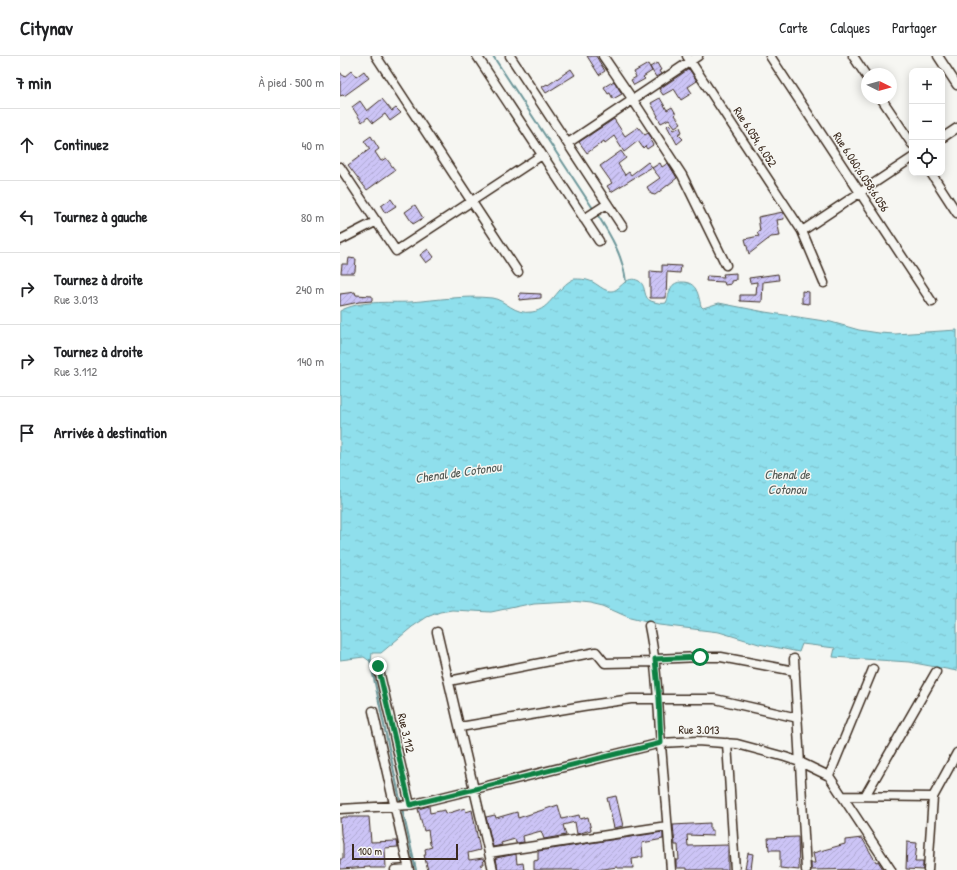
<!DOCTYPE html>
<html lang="fr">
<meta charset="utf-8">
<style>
body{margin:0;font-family:"Patrick Hand",sans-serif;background:#f2f2f2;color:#202124}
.controls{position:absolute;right:12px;top:12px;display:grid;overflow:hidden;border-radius:8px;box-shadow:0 2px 10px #0003}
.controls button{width:36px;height:36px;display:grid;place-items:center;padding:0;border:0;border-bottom:1px solid #e0e0e0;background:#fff;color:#202124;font:20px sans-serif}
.compass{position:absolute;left:521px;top:12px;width:36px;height:36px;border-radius:50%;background:#fff;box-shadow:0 2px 10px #0003;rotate:95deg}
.scale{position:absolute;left:12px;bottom:10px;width:106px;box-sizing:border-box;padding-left:4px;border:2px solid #3b2a1e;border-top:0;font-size:11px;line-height:14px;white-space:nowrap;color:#3b2a1e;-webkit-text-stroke:3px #f6f6f2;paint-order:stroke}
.stop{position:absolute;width:12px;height:12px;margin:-9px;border:3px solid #0b8043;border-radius:50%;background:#fff}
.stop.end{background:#0b8043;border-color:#fff;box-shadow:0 1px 4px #0008}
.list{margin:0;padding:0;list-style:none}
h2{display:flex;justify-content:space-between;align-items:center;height:52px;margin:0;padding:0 16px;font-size:17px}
h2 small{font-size:13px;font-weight:400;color:#757577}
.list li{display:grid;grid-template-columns:26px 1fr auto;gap:12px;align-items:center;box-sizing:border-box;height:72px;padding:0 16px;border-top:1px solid #e0e0e0}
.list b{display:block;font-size:15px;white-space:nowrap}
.list p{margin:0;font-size:13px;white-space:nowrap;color:#757577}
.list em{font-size:13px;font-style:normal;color:#757577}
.icon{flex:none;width:22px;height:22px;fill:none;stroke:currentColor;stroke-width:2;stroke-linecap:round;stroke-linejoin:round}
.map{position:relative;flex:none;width:617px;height:814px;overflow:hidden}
header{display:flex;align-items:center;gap:24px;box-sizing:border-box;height:56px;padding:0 20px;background:#fff;border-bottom:1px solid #e0e0e0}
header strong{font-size:19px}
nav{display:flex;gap:22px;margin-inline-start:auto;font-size:14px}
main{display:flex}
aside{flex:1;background:#fff}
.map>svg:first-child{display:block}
.water{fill:url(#water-ripples);stroke:#6d979a}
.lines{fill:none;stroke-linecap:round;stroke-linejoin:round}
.stream{stroke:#6d979a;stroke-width:2}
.building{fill:url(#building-hatch);stroke:#3b2a1e}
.minor-casing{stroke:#3b2a1e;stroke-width:11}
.minor{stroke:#f6f6f2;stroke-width:8}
.route{stroke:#0b8043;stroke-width:5}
.labels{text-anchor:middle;stroke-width:3;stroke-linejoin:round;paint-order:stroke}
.street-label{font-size:12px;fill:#3b2a1e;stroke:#f6f6f2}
.water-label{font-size:13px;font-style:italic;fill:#505752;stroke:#f6f6f2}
</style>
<header>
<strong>Citynav</strong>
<nav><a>Carte</a><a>Calques</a><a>Partager</a></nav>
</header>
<main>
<aside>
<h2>7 min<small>À pied · 500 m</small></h2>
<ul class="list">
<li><svg class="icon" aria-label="ahead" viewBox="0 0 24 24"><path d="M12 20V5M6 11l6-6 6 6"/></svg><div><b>Continuez</b></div><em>40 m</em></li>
<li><svg class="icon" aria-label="left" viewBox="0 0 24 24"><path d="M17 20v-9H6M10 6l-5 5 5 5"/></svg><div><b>Tournez à gauche</b></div><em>80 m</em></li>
<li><svg class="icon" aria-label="right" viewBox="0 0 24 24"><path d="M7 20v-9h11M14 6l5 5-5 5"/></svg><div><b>Tournez à droite</b><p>Rue 3.013</p></div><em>240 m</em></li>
<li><svg class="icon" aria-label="right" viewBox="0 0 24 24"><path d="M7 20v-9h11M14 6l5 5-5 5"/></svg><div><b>Tournez à droite</b><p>Rue 3.112</p></div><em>140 m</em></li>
<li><svg class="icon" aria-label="arrive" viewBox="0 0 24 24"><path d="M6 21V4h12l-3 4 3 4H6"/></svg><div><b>Arrivée à destination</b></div></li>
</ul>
</aside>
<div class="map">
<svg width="617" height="814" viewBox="0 0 617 814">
<defs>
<pattern id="water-ripples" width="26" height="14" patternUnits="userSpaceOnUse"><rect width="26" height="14" fill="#8fdfec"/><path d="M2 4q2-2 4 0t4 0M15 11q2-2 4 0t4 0" fill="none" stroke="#7cc0ca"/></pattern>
<pattern id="building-hatch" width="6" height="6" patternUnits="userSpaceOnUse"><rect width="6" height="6" fill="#ccc4f6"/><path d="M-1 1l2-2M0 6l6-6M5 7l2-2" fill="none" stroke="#b0a9d2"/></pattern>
</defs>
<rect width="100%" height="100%" fill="#f6f6f2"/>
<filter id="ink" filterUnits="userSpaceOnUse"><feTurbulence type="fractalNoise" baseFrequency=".025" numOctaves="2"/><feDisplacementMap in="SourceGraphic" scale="8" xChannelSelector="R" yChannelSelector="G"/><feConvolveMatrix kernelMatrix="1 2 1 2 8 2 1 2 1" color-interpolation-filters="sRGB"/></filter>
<g filter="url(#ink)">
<path class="water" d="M234 223C240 223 245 223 250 225 257 227 264 236 272 235 281 234 286 218 299 225 308 231 301 243 314 246 318 247 322 248 326 247 329 242 328 237 331 232 333 228 337 226 342 226 357 226 358 238 361 250L363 252 379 247 384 248 425 256 491 266 519 274 539 277 555 278 617 274V615L569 606 493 601 495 592 462 588 459 596 419 588 379 576 319 569 290 562 263 550 250 547 231 545 194 547 151 556 112 554 100 556 87 561 72 571 41 597H32L31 606 24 601 0 604V255C20 244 47 247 70 246 97 244 125 239 152 242 166 244 174 259 192 256 211 254 217 230 234 223Z"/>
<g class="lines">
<path class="stream" d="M153 0 254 154
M257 158C271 180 283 200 286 226
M30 604 61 748
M62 752 76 814"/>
</g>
<path class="building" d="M247 0H256L265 15 259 19Z
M317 7 321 14 319 15 321 18 316 21 310 11Z
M308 8 312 15 303 21 305 23 294 29 291 24 296 21 294 16Z
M231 13 235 19 206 37 202 31 207 28 208 29Z
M349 13 357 25 348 31 352 37 341 44 334 33 323 39 319 33Z
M11 15 16 21 24 15 29 22 4 40 3 39 0 40V16L4 21Z
M274 25 282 38 273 43 270 37 268 38 264 31Z
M320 42 327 54 332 51 336 58 335 59 341 67 335 71 329 63 321 67 317 60H318L311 47Z
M42 43 52 55 56 52 61 57 50 65 45 58 33 67 28 61 22 66 12 51 20 45 27 55Z
M274 63 285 80 298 71 305 79 308 77 312 82 310 84 313 89 307 93 305 90 303 92 298 85 284 96 274 80 265 87 264 85 247 97 239 86Z
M329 68 334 74 340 71 342 76 338 78 343 83 337 88 327 70Z
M31 80 39 93 35 96 41 105 46 102 55 114 27 134 8 109 30 93 24 85Z
M281 95 286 102 278 108 285 119 289 116 291 119 308 106 312 111 271 136 267 130 272 127 260 110Z
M320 107 322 111 328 107 337 122 315 139 311 138 307 131 320 122 312 112Z
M51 143 56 150 45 157 41 150Z
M75 149 83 162 73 168 65 156Z
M443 156 444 163 437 164 440 180 431 181 409 198 405 183 419 180 417 177 420 175 418 161Z
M88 193 94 201 86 207 80 199Z
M9 202 16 203 15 215 14 217H1L2 208H8Z
M322 209 341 210 340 217 327 216 326 242H310V215L322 216Z
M396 217V224L391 225V228L385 229 384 226 366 225 367 220 384 221 383 218Z
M438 218 439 224 423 226 422 246 400 245V239H416L417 226 410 227 409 222Z
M462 235 469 236V248L462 247Z
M15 236 16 239 32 240V245L19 246 0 250V238Z
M180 237 201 238V242L179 244Z
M276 740 283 770 274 772 267 742Z
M218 749 222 763 239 759 240 763 248 761 251 774 237 778 235 766 223 769 226 779 204 783 201 775 183 780 184 786 176 787 175 783 161 787 162 789 153 791 146 761 155 759 156 762 177 756 178 762Z
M89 750 90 757 105 754 106 758 125 752 126 756 132 754 140 794 128 797 129 804 143 802 144 808H141L142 814H88L84 799H86L85 793 92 791 90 788 88 774 84 775 78 753Z
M3 761H29L31 786 57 785 58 791 45 792 46 812H30V811L0 813V803H3V788L1 778 0 762H3Z
M370 767V774H373V780L347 779 348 790 388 789V814H347V812H336V804H339L338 789H335L333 769Z
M323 776V783L302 787 303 801H299V802L292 803 293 812H277V811L257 814H194V805L198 804V795Z
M458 781 459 814 440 812V794H429L428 782Z
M522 782 536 806 538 805 543 813 471 814V807H475L473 797 505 788V784Z
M567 786 577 787 575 806H583V814L566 813Z
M408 797 413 798 411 813 405 812Z
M176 798 177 808 183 807 184 814H158L156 802Z"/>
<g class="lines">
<defs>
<path id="minor" d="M36 0 178 216
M137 0 259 185
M170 0 282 170
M263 0 293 44 342 119 386 209
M347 0 462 175 484 227
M430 0 592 246
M513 0 527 21
M598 0 617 29
M541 42 572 88
M602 82 617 72
M228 87 358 0
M0 111 56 195 202 99
M591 117 617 157
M244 163 267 148
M462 175 572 102
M0 184 37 165
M309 570C317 609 318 649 321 689 324 730 328 772 331 814
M97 576 153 814
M315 603 360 601H381L455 615
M454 603 466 814
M38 610 70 749
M109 625 256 596 265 607 315 606
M33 655 69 814
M120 671 243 650 291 643H375L458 662
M387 687 395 814
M489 720 533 613
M502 740 593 741
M525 740 596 616
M0 753 70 749 321 687 357 685 397 688 445 701 460 706 489 720 551 814
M149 797 327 770
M55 814 68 813
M588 814 593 741 617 697"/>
</defs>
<use href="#minor" class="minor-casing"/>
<use href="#minor" class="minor"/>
</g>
</g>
<g class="lines" filter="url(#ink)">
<path class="route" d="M38 610 70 749 321 687 319 642 315 603 360 601"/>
</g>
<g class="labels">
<g class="street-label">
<text transform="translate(415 81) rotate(57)" y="4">Rue 6.054, 6.052</text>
<text transform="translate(521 116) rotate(57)" y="4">Rue 6.060;6.058;6.056</text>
<text transform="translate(359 674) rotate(1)" y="4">Rue 3.013</text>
<text transform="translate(66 677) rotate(77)" y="4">Rue 3.112</text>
</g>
<g class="water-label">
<text transform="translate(118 416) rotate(-8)" y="5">Chenal de Cotonou</text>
<text x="447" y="423">Chenal de<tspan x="447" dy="15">Cotonou</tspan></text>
</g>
</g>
</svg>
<div class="controls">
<button>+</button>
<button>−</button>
<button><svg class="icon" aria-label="locate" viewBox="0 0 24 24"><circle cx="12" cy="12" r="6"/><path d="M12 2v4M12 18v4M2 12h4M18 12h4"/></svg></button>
</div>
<svg class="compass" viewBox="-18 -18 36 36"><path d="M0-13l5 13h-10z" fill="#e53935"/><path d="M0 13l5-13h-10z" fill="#757577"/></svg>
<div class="scale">100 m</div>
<div class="stop" style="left:360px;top:601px"></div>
<div class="stop end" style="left:38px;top:610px"></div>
</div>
</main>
